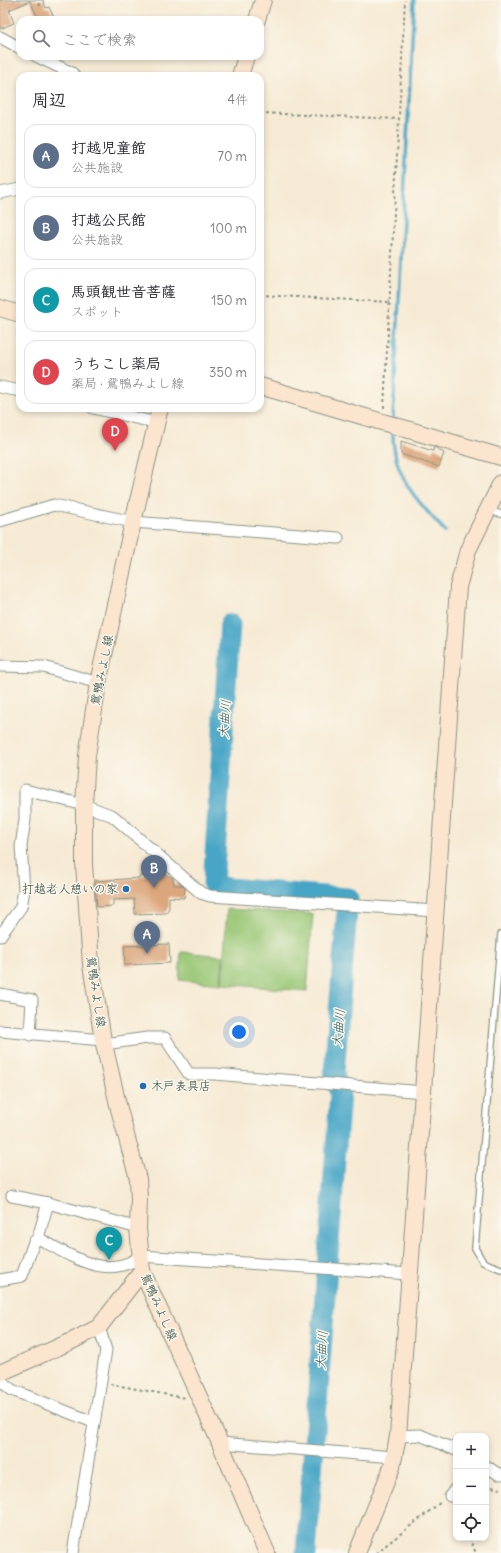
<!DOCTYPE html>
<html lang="ja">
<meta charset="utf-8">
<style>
body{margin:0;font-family:Delius,"Klee One",sans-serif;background:#f2f2f3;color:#2b2b33}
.controls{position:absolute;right:12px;bottom:12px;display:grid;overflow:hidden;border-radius:8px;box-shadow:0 2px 6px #0003}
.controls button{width:36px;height:36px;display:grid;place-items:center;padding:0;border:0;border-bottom:1px solid #e1e1e2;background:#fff;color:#2b2b33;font:20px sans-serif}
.you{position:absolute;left:239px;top:1032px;width:14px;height:14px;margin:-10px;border:3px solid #fff;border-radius:50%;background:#1a73e8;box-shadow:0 0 0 6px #1a73e833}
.badge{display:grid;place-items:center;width:26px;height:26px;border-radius:50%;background:#2563eb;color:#fff;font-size:13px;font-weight:700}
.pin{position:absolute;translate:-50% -33px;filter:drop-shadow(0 1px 2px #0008)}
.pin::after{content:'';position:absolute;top:21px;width:14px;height:12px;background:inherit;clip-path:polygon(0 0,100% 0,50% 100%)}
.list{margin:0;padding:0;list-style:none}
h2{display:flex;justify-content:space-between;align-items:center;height:52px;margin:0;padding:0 16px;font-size:17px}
h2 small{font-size:13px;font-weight:400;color:#7c7c81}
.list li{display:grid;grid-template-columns:26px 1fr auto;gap:12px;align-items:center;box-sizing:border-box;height:64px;margin:0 8px 8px;padding:0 8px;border:1px solid #e1e1e2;border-radius:12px}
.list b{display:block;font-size:15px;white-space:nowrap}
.list p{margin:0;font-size:13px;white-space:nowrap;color:#7c7c81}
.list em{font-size:13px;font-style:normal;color:#7c7c81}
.icon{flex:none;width:22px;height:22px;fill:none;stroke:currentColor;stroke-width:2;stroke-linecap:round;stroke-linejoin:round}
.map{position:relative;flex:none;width:501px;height:1553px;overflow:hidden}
.search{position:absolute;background:#fff;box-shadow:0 2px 6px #0003;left:16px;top:16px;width:248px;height:44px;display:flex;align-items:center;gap:10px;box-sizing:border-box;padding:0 14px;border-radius:12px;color:#7c7c81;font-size:15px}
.panel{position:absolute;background:#fff;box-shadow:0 2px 6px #0003;left:16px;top:72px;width:248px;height:340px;border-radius:12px}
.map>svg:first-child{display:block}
.green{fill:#98c674;stroke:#5c8254}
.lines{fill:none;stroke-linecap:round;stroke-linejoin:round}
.stream{stroke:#47a6c6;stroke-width:3.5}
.river{stroke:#47a6c6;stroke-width:21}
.building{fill:#dca67c}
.lane-casing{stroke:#8a9484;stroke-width:8}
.street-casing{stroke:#8a9484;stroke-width:13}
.secondary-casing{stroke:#8a9484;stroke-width:18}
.path{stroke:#8a9484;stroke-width:2;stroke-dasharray:3 3;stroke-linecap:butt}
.lane{stroke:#fff;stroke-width:5.5}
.street{stroke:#fff;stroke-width:11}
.secondary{stroke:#fce5cf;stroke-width:16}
.poi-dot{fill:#1f6fb2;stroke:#fbf7ec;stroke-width:1.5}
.labels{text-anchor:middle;stroke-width:3;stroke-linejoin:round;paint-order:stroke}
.street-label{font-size:12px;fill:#1f3d34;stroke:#fbf7ec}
.poi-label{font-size:12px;fill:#1f3d34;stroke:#fbf7ec;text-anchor:end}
.water-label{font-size:13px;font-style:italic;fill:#2b5c60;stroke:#fbf7ec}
</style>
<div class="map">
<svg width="501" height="1553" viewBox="0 0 501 1553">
<rect width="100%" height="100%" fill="#fbf7ec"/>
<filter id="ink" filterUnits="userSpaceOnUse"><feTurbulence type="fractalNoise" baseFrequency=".025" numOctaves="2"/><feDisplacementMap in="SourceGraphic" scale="8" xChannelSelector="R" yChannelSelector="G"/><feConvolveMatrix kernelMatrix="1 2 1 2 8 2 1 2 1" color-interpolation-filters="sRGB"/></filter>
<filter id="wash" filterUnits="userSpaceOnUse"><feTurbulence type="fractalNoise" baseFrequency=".012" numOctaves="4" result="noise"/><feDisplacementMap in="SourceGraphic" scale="16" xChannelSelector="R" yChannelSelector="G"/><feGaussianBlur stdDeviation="0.9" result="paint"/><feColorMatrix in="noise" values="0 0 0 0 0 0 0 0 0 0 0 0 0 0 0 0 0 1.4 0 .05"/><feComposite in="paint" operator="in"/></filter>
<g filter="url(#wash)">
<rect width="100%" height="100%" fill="#f6ead4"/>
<path class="green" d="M227 909 313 914 307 991 222 984Z
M181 952 223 956 221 984 179 980Z"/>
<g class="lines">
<path class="stream" d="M393 420 414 0
M393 431C392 476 417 501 445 531"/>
<path class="river" d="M230 624 213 885 228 888 348 898 334 1074 340 1093 306 1553"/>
</g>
<g id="blocks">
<path class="building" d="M0 0H43L46 8 49 7 55 20H39L30 1 9 10 14 23 0 29Z
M401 441 433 451 434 447 444 453 439 467 401 454Z
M164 870 167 875 173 878 174 885H182L185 888 184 898 169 897V908L166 913 135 914 134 899 113 900V906L97 907 95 881 139 878V876H146V871Z
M169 944 170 963 125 965 124 946Z"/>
</g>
</g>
<g filter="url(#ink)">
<use href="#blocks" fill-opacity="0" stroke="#8a9484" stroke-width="1"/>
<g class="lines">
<defs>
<path id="lane" d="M490 511 501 514
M501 934 475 1248 483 1262 501 1269"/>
<path id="street" d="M0 37 20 48
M36 56 72 73 74 76
M0 193 20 189
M0 387 20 391
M93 408 157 423
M0 521 54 505 133 522 338 538
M0 666 44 667 98 683
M0 936 21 907 24 890 21 846 25 820V790L84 805 113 816 201 893 210 896 436 911
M0 994 32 1000 30 1035
M0 1031 103 1040
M105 1044 147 1038H165L189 1074H215L423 1092
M12 1196 48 1203 138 1228
M48 1203 38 1238C70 1255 106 1282 141 1256L410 1274
M0 1280 22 1276 34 1242 38 1238
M0 1380 12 1390 93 1422
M398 1436 420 1435 456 1450
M220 1443 394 1457
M486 1466 498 1474H501
M450 1496 456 1488
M73 1553 106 1350 99 1327"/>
<path id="secondary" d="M257 20 263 0
M240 76 246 56
M0 308 20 314
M260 386 501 457
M160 408 133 522 98 683 87 756 84 805V864L91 965 103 1040 119 1109 138 1179 139 1199 138 1228 142 1271 220 1443 267 1553
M0 1373 72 1341 99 1327 142 1271
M357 1553 392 1467 398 1436 423 1092 458 587 468 550 501 483"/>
</defs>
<use href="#lane" class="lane-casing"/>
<use href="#street" class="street-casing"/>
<use href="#secondary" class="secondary-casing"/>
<path class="path" d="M39 3 41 7
M260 113 399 119
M260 295 390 302
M384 408 405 0
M110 1384 185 1398
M486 1486 501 1489
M469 1538 476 1553
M376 1553 441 1502"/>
<use href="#lane" class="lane"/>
<use href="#street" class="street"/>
<use href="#secondary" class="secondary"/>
</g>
</g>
<g class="poi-dot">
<circle cx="126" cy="889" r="4"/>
<circle cx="143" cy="1086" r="4"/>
</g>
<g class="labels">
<g class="street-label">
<text transform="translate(102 670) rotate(-79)" y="4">鴛鴨みよし線</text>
<text transform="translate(96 992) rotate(81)" y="4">鴛鴨みよし線</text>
<text transform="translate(159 1307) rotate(66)" y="4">鴛鴨みよし線</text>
</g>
<g class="poi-label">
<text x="118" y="893">打越老人憩いの家</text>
<text x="151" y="1090" text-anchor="start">木戸表具店</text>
</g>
<g class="water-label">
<text transform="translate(224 719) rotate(-86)" y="5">大曲川</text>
<text transform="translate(338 1028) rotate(-85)" y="5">大曲川</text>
<text transform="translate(321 1350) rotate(-86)" y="5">大曲川</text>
</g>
</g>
</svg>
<div class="controls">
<button>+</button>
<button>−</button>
<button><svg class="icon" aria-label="locate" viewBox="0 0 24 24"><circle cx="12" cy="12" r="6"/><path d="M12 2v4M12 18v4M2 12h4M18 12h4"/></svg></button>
</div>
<div class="you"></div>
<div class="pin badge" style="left:147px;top:954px;background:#5c6f8a">A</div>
<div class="pin badge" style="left:154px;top:888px;background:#5c6f8a">B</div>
<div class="pin badge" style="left:109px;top:1260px;background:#0f9aa8">C</div>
<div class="pin badge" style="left:115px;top:451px;background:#e0444e">D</div>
<div class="search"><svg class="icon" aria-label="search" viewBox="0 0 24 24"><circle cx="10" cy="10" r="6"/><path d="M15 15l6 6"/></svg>ここで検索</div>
<section class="panel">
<h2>周辺<small>4件</small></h2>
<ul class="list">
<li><span class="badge" style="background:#5c6f8a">A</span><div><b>打越児童館</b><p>公共施設</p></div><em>70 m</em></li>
<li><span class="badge" style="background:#5c6f8a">B</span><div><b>打越公民館</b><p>公共施設</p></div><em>100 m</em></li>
<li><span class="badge" style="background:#0f9aa8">C</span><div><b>馬頭観世音菩薩</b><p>スポット</p></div><em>150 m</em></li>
<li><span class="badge" style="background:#e0444e">D</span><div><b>うちこし薬局</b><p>薬局 · 鴛鴨みよし線</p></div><em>350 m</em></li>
</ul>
</section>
</div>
